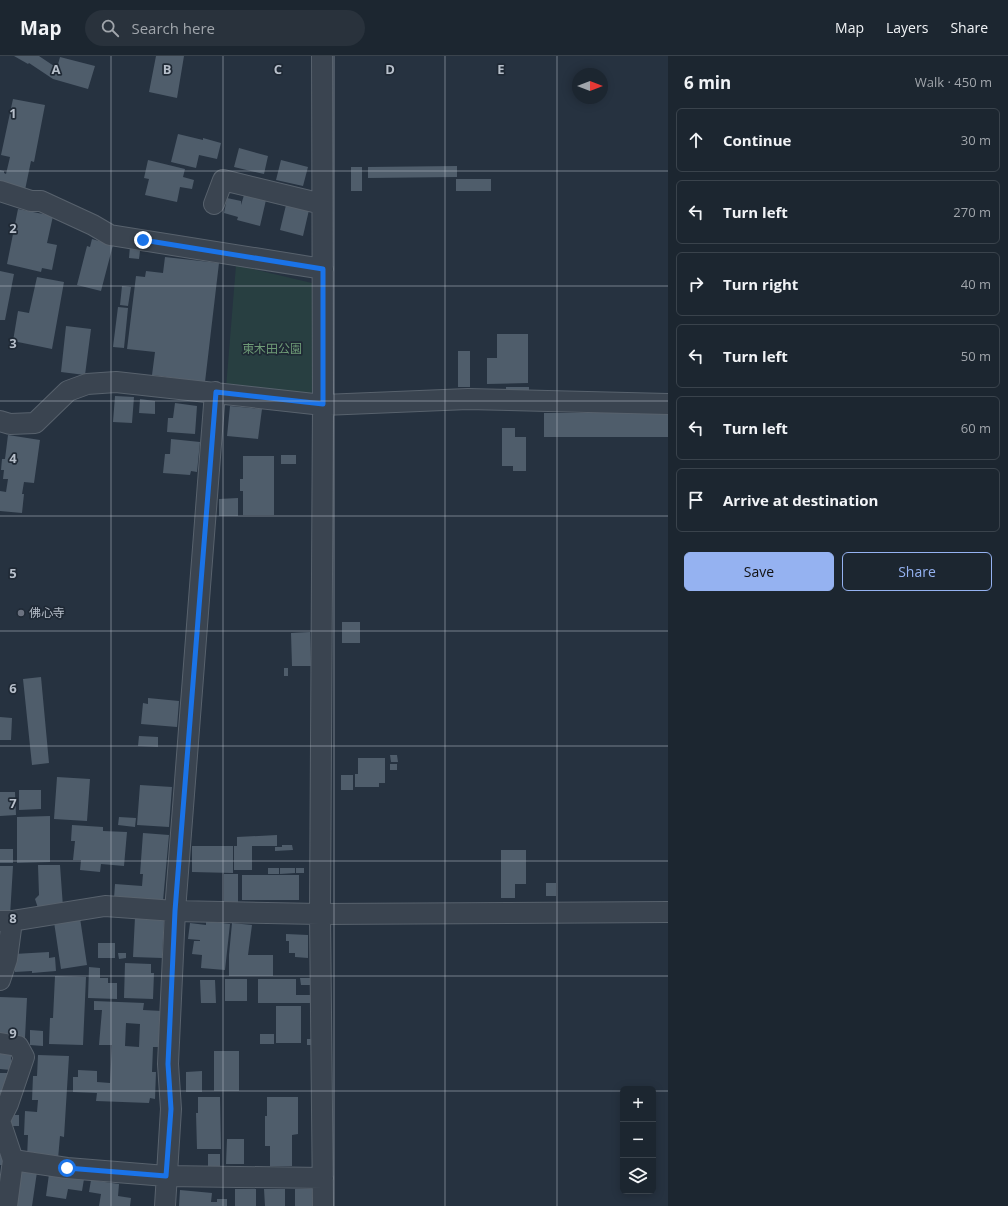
<!DOCTYPE html>
<meta charset="utf-8">
<style>
body{margin:0;font-family:"Open Sans","Noto Sans JP",sans-serif;background:#29323c;color:#f1f3f6}
.controls{position:absolute;right:12px;bottom:12px;display:grid;overflow:hidden;border-radius:6px;box-shadow:0 2px 10px #0003}
.controls button{width:36px;height:36px;display:grid;place-items:center;padding:0;border:0;border-bottom:1px solid #3a434c;background:#1c2630;color:#f1f3f6;font:20px sans-serif}
.compass{position:absolute;left:572px;top:12px;width:36px;height:36px;border-radius:50%;background:#1c2630;box-shadow:0 2px 10px #0003;rotate:90deg}
.stop{position:absolute;width:12px;height:12px;margin:-9px;border:3px solid #1a73e8;border-radius:50%;background:#fff}
.stop.end{background:#1a73e8;border-color:#fff;box-shadow:0 1px 4px #0008}
.list{margin:0;padding:0;list-style:none}
h2{display:flex;justify-content:space-between;align-items:center;height:52px;margin:0;padding:0 16px;font-size:17px}
h2 small{font-size:13px;font-weight:400;color:#a0a5ab}
.list li{display:grid;grid-template-columns:26px 1fr auto;gap:12px;align-items:center;box-sizing:border-box;height:64px;margin:0 8px 8px;padding:0 8px;border:1px solid #3a434c;border-radius:6px}
.list b{display:block;font-size:15px;white-space:nowrap}
.list em{font-size:13px;font-style:normal;color:#a0a5ab}
.actions{display:flex;gap:8px;padding:12px 16px}
.actions a{flex:1;padding:9px 0;border:1px solid #95b2f1;border-radius:6px;text-align:center;font-size:14px;color:#95b2f1}
.actions .main{background:#95b2f1;color:#111}
.icon{flex:none;width:22px;height:22px;fill:none;stroke:currentColor;stroke-width:2;stroke-linecap:round;stroke-linejoin:round}
.map{position:relative;flex:none;width:668px;height:1150px;overflow:hidden}
header{display:flex;align-items:center;gap:24px;box-sizing:border-box;height:56px;padding:0 20px;background:#1c2630;border-bottom:1px solid #3a434c}
header strong{font-size:19px}
nav{display:flex;gap:22px;margin-inline-start:auto;font-size:14px}
.search{width:280px;height:36px;background:#29323c;display:flex;align-items:center;gap:10px;box-sizing:border-box;padding:0 14px;border-radius:22px;color:#a0a5ab;font-size:15px}
main{display:flex}
aside{flex:1;background:#1c2630}
.map>svg:first-child{display:block}
.green{fill:#283f41}
.building{fill:#4f5d6b;fill-rule:evenodd}
.lines{fill:none;stroke-linecap:round;stroke-linejoin:round}
.street-casing{stroke:#58626d;stroke-width:22}
.street{stroke:#3a4450;stroke-width:20}
.route{stroke:#1a73e8;stroke-width:5}
.grid{fill:none;stroke:#b7bfca;stroke-width:1;stroke-opacity:0.55}
.worship-dot{fill:#6b7280;stroke:#1f2935;stroke-width:1.5}
.labels{text-anchor:middle;stroke-width:3.5;stroke-linejoin:round;paint-order:stroke}
.park-label{font-size:12px;fill:#6e9b76;stroke:#1f2935}
.poi-label{font-size:12px;fill:#b7bfca;stroke:#1f2935;text-anchor:start}
.grid-label{font-size:13px;text-anchor:middle;font-weight:bold;fill:#b7bfca;stroke:#1f2935;stroke-width:3.5;stroke-linejoin:round;paint-order:stroke}
</style>
<header>
<strong>Map</strong>
<div class="search"><svg class="icon" aria-label="search" viewBox="0 0 24 24"><circle cx="10" cy="10" r="6"/><path d="M15 15l6 6"/></svg>Search here</div>
<nav><a>Map</a><a>Layers</a><a>Share</a></nav>
</header>
<main>
<div class="map">
<svg width="668" height="1150" viewBox="0 0 668 1150">
<rect width="100%" height="100%" fill="#263240"/>
<path class="green" d="M236 209 316 228 313 336 306 339 226 332Z"/>
<path class="building" d="M14 0H39L57 12 60 1 95 10 88 33 53 23 29 7 28 8Z
M156 0H184L177 42 149 36Z
M13 43 45 49 34 106 31 105 25 134 0 129V114L4 115V117L6 118 10 101 1 99Z
M178 78 203 84V82L221 87 217 103 199 99 196 112 171 106Z
M239 92 268 100 264 118 234 111Z
M148 104 185 113 183 121 194 124 192 133 180 131 177 146 145 139 149 123 144 122Z
M281 104 308 111 303 130 276 124Z
M457 110V121L368 122V111Z
M351 111H362V135H351Z
M456 123H491V135H456Z
M244 139 266 144 260 170 237 164 238 161 224 157 227 142 241 145V149Z
M286 149 309 154 303 180 280 174Z
M18 153 53 160 47 187 57 189 52 214 42 212 41 216 7 208Z
M92 183 113 189 101 235 77 229 87 190 90 191Z
M130 190H152L151 196 140 195 139 203 129 202Z
M165 201 219 207 205 326 152 319 155 296 127 293 136 220 145 221 146 215 163 217Z
M0 215 14 218 5 264H0Z
M37 221 64 226 52 293 13 285 18 255 29 257Z
M122 230 131 231 128 250 120 249Z
M118 251 128 252 124 292 113 291Z
M66 270 91 273 85 319 61 316Z
M497 278H528V327L487 328V302H497Z
M458 295H470V331H458Z
M506 331H529V338H506Z
M115 340 134 341 132 367 113 366Z
M140 343 155 345V358L139 357Z
M175 347 197 350 195 378 167 376 168 362H173Z
M230 350 262 353 258 383 227 380Z
M544 357H668V381H544Z
M502 372H515V381H526V415H513V410H502Z
M8 379 40 384 34 427 24 426 22 438H24L22 457 0 455V435L6 436 8 423H3L4 414H1L2 403H5Z
M171 383 200 386 197 416 191 415 190 419 163 417 165 398H170Z
M281 399H296V408H281Z
M243 400H274V459H243V435H240V423H243Z
M238 442V460H219V443Z
M342 566H360V587H342Z
M310 576 311 610H292L291 577Z
M284 612H288V620H284Z
M41 621 49 707 32 709 23 623Z
M148 642 179 645 177 671 141 668 143 647 148 648Z
M0 661 12 662 11 684H0Z
M139 680 158 681V691L138 690Z
M390 699H397L398 706H391Z
M358 702H385V727H379V731H355V718H358Z
M390 708H397V714H390Z
M341 719H353V734H341Z
M57 721 90 723 87 765 54 763Z
M140 729 172 731 169 771 137 769Z
M19 734H41V753L19 754Z
M0 736H15L16 759 0 760Z
M50 760V806L17 807V761Z
M119 761 136 762 135 771 118 769Z
M72 769 103 771V775L127 776 124 810 101 808 100 816 80 814 81 804H73L75 785H71Z
M143 777 169 779 163 845 114 842 115 828 142 830 143 818H140Z
M277 779V790H252V814H234V790H237V781Z
M282 789H292L293 794 275 795V791H282Z
M192 790H233V817L192 816Z
M0 793H13V807H0Z
M501 794H526V828H515V842H501Z
M38 809H60L63 851 39 855 35 843 39 839Z
M0 810H13L10 860 0 859Z
M268 812H279V818H268Z
M280 812H295V817L280 818Z
M296 812H304V817H296Z
M224 818H238V847H224Z
M242 819H299V844H242Z
M546 827H556V840H546Z
M135 861 164 862 162 902 133 901Z
M80 862 87 909 61 913 54 866Z
M206 865 230 868 225 914 201 912 202 899 192 898 194 885H200V884L188 883 190 867 206 869Z
M232 867 252 869 248 899H273V920H229V899Z
M286 878 308 879V902L295 901V897H289V885H286Z
M98 887H115V902H98Z
M49 896V902L55 901 56 915 32 917V915L15 916 14 898Z
M118 897H126V902L119 903Z
M125 907 151 908V917H154L153 943 124 942Z
M89 911 100 912V922H108V927H117V943L88 942Z
M55 920 86 921 83 989 49 988 50 962H53Z
M300 922H315V929H301Z
M225 923H247V945H225Z
M258 923H296V939H315V947H258Z
M200 924H215L216 947H201Z
M0 941 27 942 25 982 0 979Z
M94 945 144 947 143 954 162 955 160 991H153L152 1016H156L155 1043 150 1042 149 1047 96 1045 97 1037 73 1036V1021H78V1014L97 1015V1026L110 1027 112 989H99L102 954H94ZM126 967 140 968 139 991 125 990Z
M276 950H301V987H276Z
M30 974 43 975V990L30 989Z
M260 978H274V988H260Z
M307 983H315V989H307Z
M214 995H239V1035H214Z
M0 996H11V1014L0 1013Z
M38 999 69 1000 64 1081 60 1080 58 1103 27 1102 28 1079H24L25 1055 37 1056 38 1044H32L33 1020H37Z
M202 1015V1036H186V1016Z
M0 1017H14L0 1043Z
M198 1041H220L221 1093H197L196 1057H198Z
M267 1041H298V1078L292 1079V1110H270V1090H265V1060H267Z
M11 1059H19V1070H11Z
M227 1083H244V1108H226Z
M0 1095H4L3 1109H0Z
M208 1098H220V1113H208Z
M19 1114 37 1116 32 1150H14Z
M49 1118 84 1123 82 1135 68 1133 66 1143 46 1140Z
M91 1124 119 1128 118 1140 131 1142 130 1150H99L101 1138 89 1136Z
M235 1133H256V1150H235Z
M264 1133H285V1150H265Z
M295 1133H314V1150H295Z
M180 1134 212 1137 211 1146H217V1150H179Z
M217 1143H227V1150H217Z"/>
<g class="lines">
<defs>
<path id="street" d="M322 0 323 349 320 858 323 1150
M0 135 31 145H41L93 169 110 179 323 213
M214 148 223 124 322 148
M0 365 10 368 35 367 68 335 87 328 116 326 323 349 468 343 668 348
M0 865H12L105 850 175 855 320 858 668 856
M0 924 7 903 12 865
M0 987 18 990 24 1001 8 1048 0 1064
M0 1065 13 1104 7 1150
M13 1104 67 1112 166 1120 323 1122
M165 1150 171 1053 168 1008 175 855 215 336"/>
</defs>
<use href="#street" class="street-casing"/>
<use href="#street" class="street"/>
</g>
<g class="lines">
<path class="route" d="M67 1112 166 1120 171 1053 168 1008 175 855 216 336 323 348V213L143 184"/>
</g>
<path class="grid" d="M111 0V1150M223 0V1150M334 0V1150M445 0V1150M557 0V1150M0 115H668M0 230H668M0 345H668M0 460H668M0 575H668M0 690H668M0 805H668M0 920H668M0 1035H623M653 1035H668"/>
<circle class="worship-dot" cx="21" cy="557" r="4"/>
<g class="labels">
<g class="park-label">
<text x="272" y="297">東木田公園</text>
</g>
<g class="poi-label">
<text x="29" y="561">佛心寺</text>
</g>
</g>
<g class="grid-label">
<text x="56" y="18">A</text>
<text x="167" y="18">B</text>
<text x="278" y="18">C</text>
<text x="390" y="18">D</text>
<text x="501" y="18">E</text>
<text x="13" y="62">1</text>
<text x="13" y="177">2</text>
<text x="13" y="292">3</text>
<text x="13" y="407">4</text>
<text x="13" y="522">5</text>
<text x="13" y="637">6</text>
<text x="13" y="752">7</text>
<text x="13" y="867">8</text>
<text x="13" y="982">9</text>
</g>
</svg>
<div class="controls">
<button>+</button>
<button>−</button>
<button><svg class="icon" aria-label="layers" viewBox="0 0 24 24"><path d="M12 4l9 5-9 5-9-5zM3 14l9 5 9-5"/></svg></button>
</div>
<svg class="compass" viewBox="-18 -18 36 36"><path d="M0-13l5 13h-10z" fill="#e53935"/><path d="M0 13l5-13h-10z" fill="#a0a5ab"/></svg>
<div class="stop" style="left:67px;top:1112px"></div>
<div class="stop end" style="left:143px;top:184px"></div>
</div>
<aside>
<h2>6 min<small>Walk · 450 m</small></h2>
<ul class="list">
<li><svg class="icon" aria-label="ahead" viewBox="0 0 24 24"><path d="M12 20V5M6 11l6-6 6 6"/></svg><div><b>Continue</b></div><em>30 m</em></li>
<li><svg class="icon" aria-label="left" viewBox="0 0 24 24"><path d="M17 20v-9H6M10 6l-5 5 5 5"/></svg><div><b>Turn left</b></div><em>270 m</em></li>
<li><svg class="icon" aria-label="right" viewBox="0 0 24 24"><path d="M7 20v-9h11M14 6l5 5-5 5"/></svg><div><b>Turn right</b></div><em>40 m</em></li>
<li><svg class="icon" aria-label="left" viewBox="0 0 24 24"><path d="M17 20v-9H6M10 6l-5 5 5 5"/></svg><div><b>Turn left</b></div><em>50 m</em></li>
<li><svg class="icon" aria-label="left" viewBox="0 0 24 24"><path d="M17 20v-9H6M10 6l-5 5 5 5"/></svg><div><b>Turn left</b></div><em>60 m</em></li>
<li><svg class="icon" aria-label="arrive" viewBox="0 0 24 24"><path d="M6 21V4h12l-3 4 3 4H6"/></svg><div><b>Arrive at destination</b></div></li>
</ul>
<div class="actions"><a class="main">Save</a><a>Share</a></div>
</aside>
</main>
